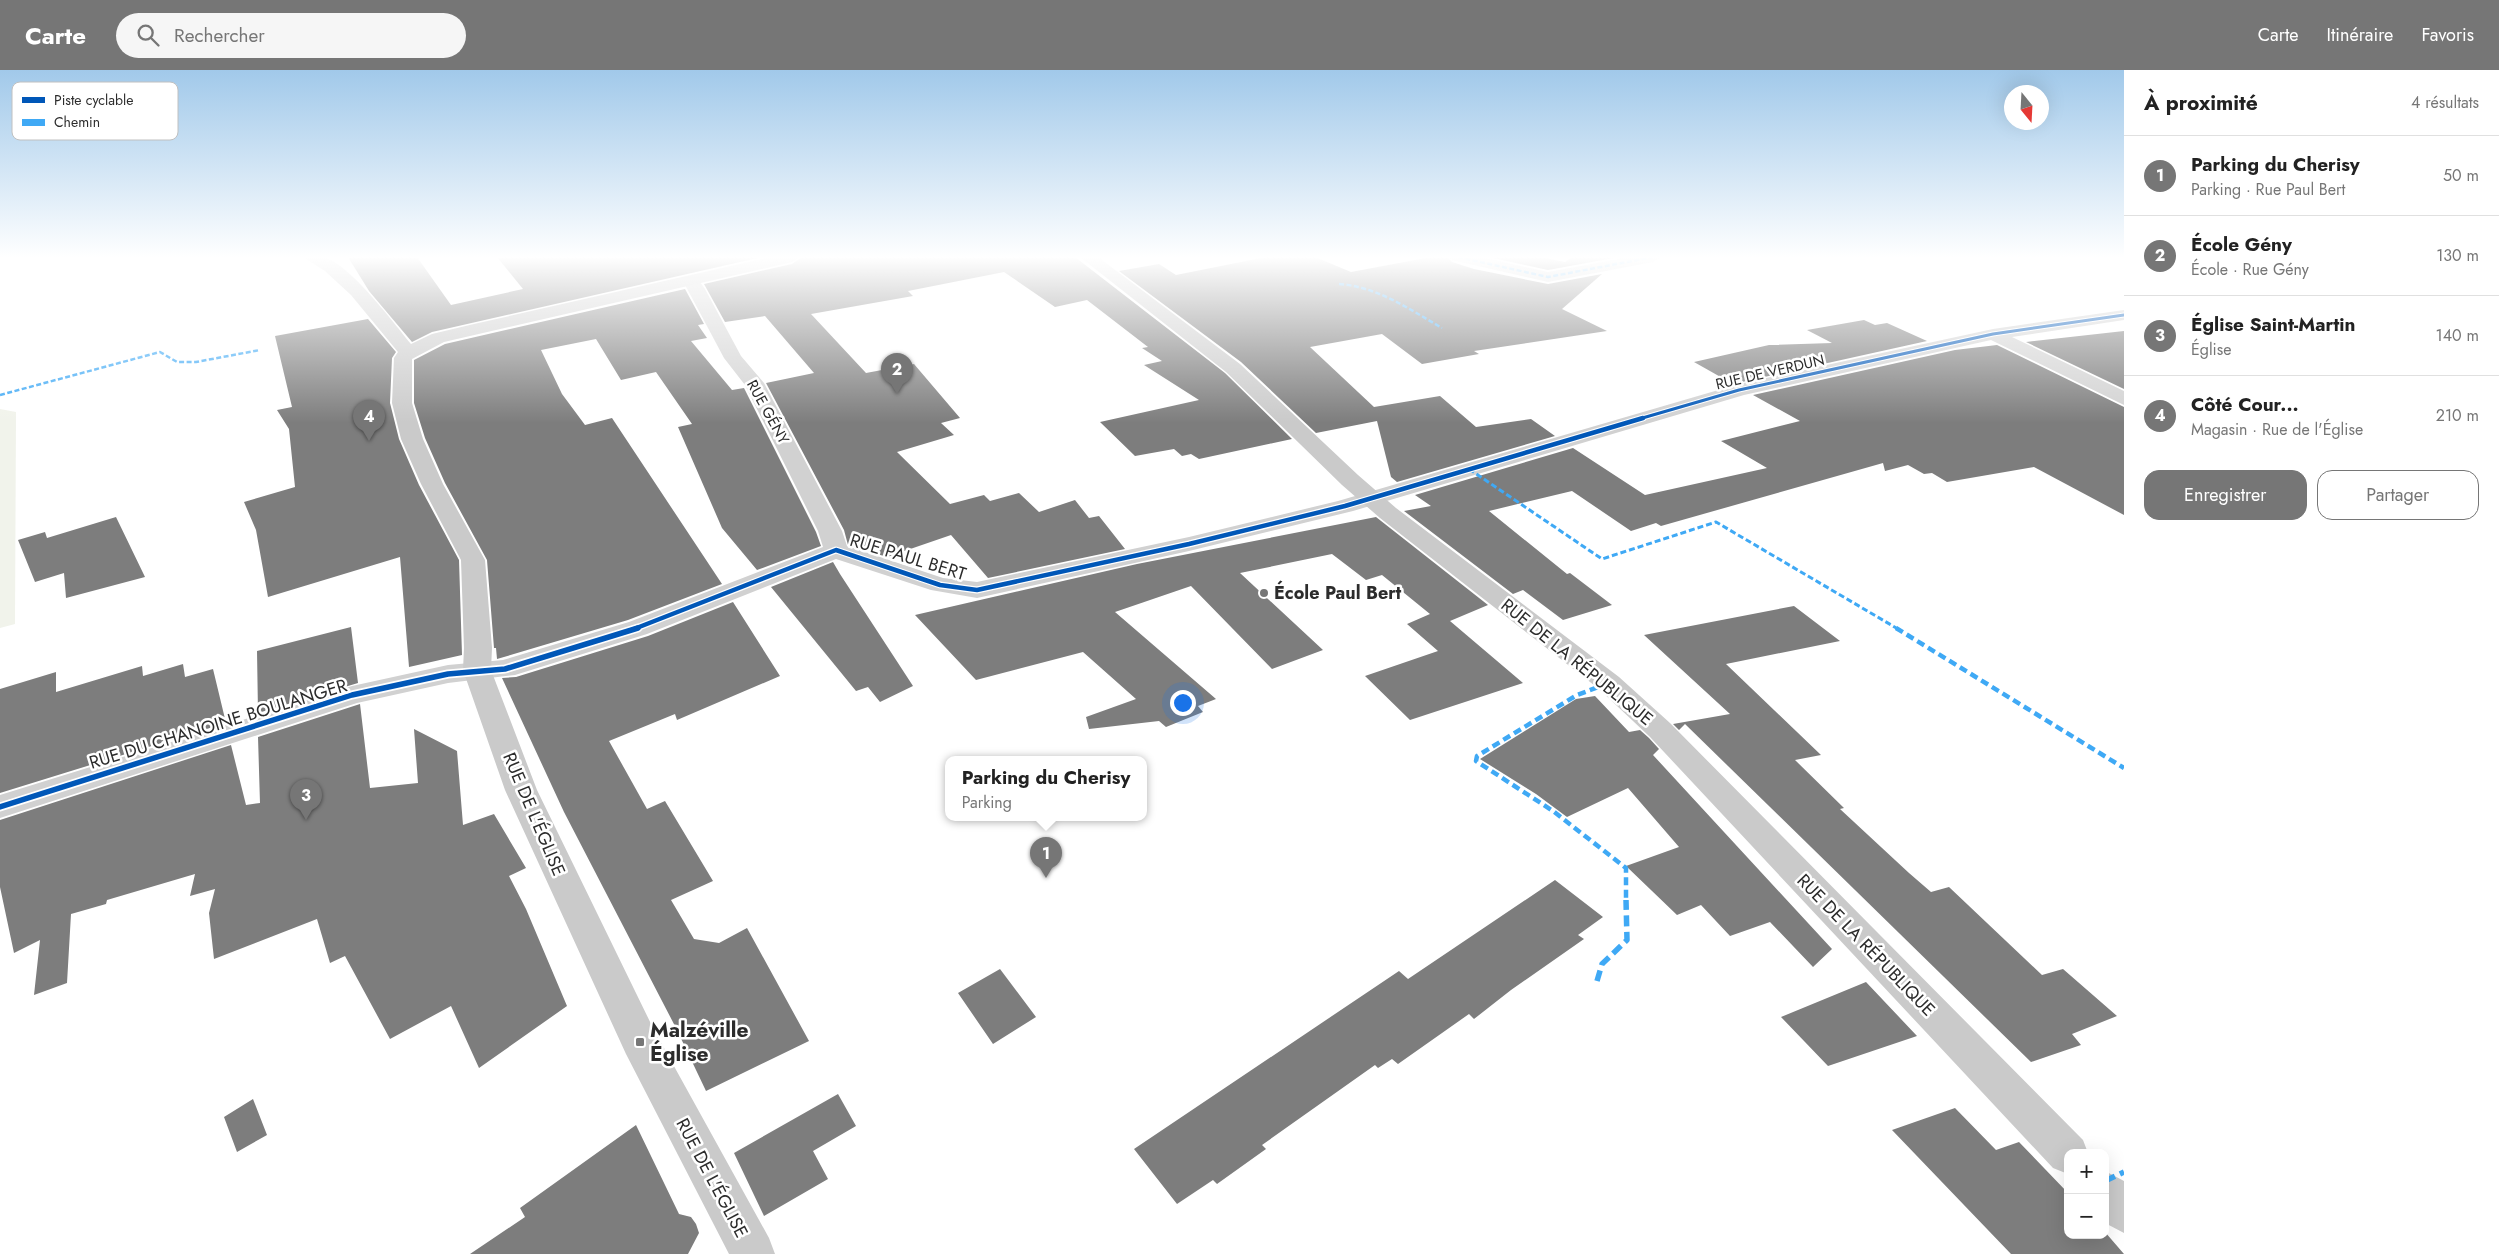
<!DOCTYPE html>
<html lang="fr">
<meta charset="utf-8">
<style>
body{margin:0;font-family:Jost,sans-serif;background:#f6f6f6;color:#222}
.controls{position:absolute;right:15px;bottom:15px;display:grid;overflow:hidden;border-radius:10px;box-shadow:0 5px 20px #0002}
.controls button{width:45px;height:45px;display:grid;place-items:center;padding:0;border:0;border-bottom:1px solid #e0e0e0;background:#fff;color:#222;font:25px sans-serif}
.compass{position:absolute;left:2004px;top:15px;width:45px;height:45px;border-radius:50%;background:#fff;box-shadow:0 5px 20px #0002;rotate:162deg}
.you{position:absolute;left:1182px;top:632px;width:18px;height:18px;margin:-12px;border:4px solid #fff;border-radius:50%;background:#1a73e8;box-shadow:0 0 0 8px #1a73e833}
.badge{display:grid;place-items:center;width:32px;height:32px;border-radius:50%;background:#767676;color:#fff;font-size:16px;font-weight:700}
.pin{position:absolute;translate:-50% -41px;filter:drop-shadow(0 1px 2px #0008)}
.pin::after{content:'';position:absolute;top:26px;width:18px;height:15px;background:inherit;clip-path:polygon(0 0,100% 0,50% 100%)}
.popup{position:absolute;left:945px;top:686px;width:202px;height:65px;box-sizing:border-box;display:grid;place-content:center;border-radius:10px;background:#fff;filter:drop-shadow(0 1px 4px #0005);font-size:16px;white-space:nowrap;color:#767676}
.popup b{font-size:19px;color:#222}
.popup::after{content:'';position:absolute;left:50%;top:100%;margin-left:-10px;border:10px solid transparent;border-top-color:#fff}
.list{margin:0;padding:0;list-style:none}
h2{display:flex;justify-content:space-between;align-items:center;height:65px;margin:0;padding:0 20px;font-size:21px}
h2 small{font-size:16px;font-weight:400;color:#767676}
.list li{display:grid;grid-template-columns:32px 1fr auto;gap:15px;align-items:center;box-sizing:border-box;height:80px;padding:0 20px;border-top:1px solid #e0e0e0}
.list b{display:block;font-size:19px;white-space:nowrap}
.list p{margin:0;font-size:16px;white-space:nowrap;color:#767676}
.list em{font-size:16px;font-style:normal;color:#767676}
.actions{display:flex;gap:10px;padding:15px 20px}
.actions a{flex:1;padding:11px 0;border:1px solid #767676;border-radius:15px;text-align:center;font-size:18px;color:#767676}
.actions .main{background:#767676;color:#fff}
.icon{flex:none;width:28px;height:28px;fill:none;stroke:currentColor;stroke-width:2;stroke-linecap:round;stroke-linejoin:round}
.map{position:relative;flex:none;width:2124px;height:1184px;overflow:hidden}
header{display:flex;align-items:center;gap:30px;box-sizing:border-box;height:70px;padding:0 25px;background:#767676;color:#fff}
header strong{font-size:24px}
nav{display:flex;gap:28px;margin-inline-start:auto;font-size:18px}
.search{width:350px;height:45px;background:#f6f6f6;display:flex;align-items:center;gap:12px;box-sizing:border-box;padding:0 18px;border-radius:28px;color:#767676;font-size:19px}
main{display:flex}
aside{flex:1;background:#fff}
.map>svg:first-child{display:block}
.green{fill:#f1f3eb}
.building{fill:#7d7d7d}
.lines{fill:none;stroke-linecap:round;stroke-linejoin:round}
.minor{fill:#d1d1d1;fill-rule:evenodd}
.secondary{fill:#cacaca;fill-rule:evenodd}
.quiet-far3{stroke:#3fa9f5;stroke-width:2.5;stroke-dasharray:5 2.5;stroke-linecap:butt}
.quiet-far2{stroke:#3fa9f5;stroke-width:3;stroke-dasharray:6 3;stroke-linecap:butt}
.quiet-far1{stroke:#3fa9f5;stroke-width:4.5;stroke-dasharray:8 4.5;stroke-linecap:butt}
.quiet{stroke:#3fa9f5;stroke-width:5.5;stroke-dasharray:11 5.5;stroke-linecap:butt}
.cycleway-far2-casing{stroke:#fff;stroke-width:5}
.cycleway-far1-casing{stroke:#fff;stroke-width:7}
.cycleway-casing{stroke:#fff;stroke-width:9}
.cycleway-far2{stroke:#0057b8;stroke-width:3}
.cycleway-far1{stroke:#0057b8;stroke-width:4.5}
.cycleway{stroke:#0057b8;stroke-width:5.5}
.poi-dot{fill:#767676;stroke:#fff;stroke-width:2}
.labels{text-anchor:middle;stroke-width:5;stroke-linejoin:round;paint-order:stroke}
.far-street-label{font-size:15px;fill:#2c2c2c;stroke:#fff}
.street-label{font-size:18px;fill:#2c2c2c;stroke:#fff}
.poi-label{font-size:18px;font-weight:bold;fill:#2c2c2c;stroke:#fff;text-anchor:start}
.near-poi-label{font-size:21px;font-weight:bold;fill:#2c2c2c;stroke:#fff;text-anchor:start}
.key{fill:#fff;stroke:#c0c0c0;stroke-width:1}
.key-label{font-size:14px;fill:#2c2c2c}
</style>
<header>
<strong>Carte</strong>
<div class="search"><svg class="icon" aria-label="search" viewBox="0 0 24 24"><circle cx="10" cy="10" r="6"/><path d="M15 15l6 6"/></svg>Rechercher</div>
<nav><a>Carte</a><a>Itinéraire</a><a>Favoris</a></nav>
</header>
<main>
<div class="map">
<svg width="2124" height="1184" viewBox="0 0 2124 1184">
<rect width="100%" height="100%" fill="#fff"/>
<path class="green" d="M0 339 16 342 15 554 0 558Z"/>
<path class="building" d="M348 187H417L451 235 523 219 497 187H762L432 262 412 272 369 221Z
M802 187H1075L1225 303 1292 369 1199 389 1191 384 1182 386 1174 379 1135 386 1100 352 1199 330 1144 295 1162 291 1142 278 1148 277 1087 230 1055 237 1004 202 908 221 913 226 811 244 866 303 914 294 960 348 941 353 954 365 897 382 950 434 984 425 990 431 1019 423 1039 442 1075 430 1089 448 1099 446 1125 479 988 508 951 465 887 487 848 475 844 460 766 313 814 303 765 246 725 252 704 214 792 194Z
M1266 187H1315L1351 202 1431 187H1447L1452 192 1474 199 1548 214 1602 204 1562 239 1607 261 1474 281 1479 284 1422 294 1382 264 1310 277 1374 337 1440 326 1476 357 1531 349 1555 366 1397 412 1391 407 1377 351 1316 363 1241 292 1119 201 1159 194 1176 205Z
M1489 187H1540L1565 192 1572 187H1619L1548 200Z
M685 219 704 254 698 255 707 268 691 271 732 320 744 318 816 462 821 476 757 500 722 458 678 357 692 354 656 302 621 310 596 269 541 280 562 324 585 355 612 348 722 514 628 550 497 589 496 578H494L487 490 445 413 425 368 414 333V290L445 274Z
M368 249 396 282 392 288 390 333 399 369 419 415 459 490 462 585 409 597 400 487 268 527 256 460 244 432 295 417 289 359 277 340 292 337 275 266Z
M1864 250 1875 255 1887 253 1927 271 1733 314 1694 292 1769 275 1832 273 1807 260Z
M2124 261V319L2026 272Z
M1997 275 2124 337V445L2034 397 1947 412 1932 403 1924 404 1908 395 1885 401 1883 393 1661 456 1656 453 1631 461 1572 421 1489 441 1567 504 1570 503 1612 535 1563 550 1523 520 1513 524 1404 441 1431 436 1415 425 1573 378 1645 425 1767 398 1721 371 1800 351 1753 325 1955 280Z
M116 447 145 507 66 528 64 503 35 512 18 470 45 462 47 468Z
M1376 447 1488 535 1450 551 1523 613 1410 650 1365 606 1438 581 1407 554 1430 544 1382 505 1366 510 1332 484 1240 503 1323 580 1272 599 1191 516 1115 542 1216 629 1198 636 1203 642 1166 657 1159 651 1089 659 1086 647 1136 629 1083 582 976 610 915 545 1137 494Z
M833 492 840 504 913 616 880 632 868 617 856 621 771 517Z
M733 532 780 606 677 650 675 644 609 671 647 739 665 731 713 811 671 830 694 869 719 873 747 858 809 971 706 1021 676 958 564 742 502 608 516 607 648 566Z
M1794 536 1840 571 1726 594 1821 685 1795 690 1844 738 1840 739 1909 803 1931 822 1949 817 2042 905 2063 899 2117 946 2072 964 2081 975 2031 992 1685 654 1679 660 1673 654 1730 644 1644 565Z
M351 557 358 613 258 643 257 581Z
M183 594 185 607 213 599 226 653 0 723V619L56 602V622L142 596 143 606Z
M1595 626 1629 662 1640 660 1649 668 1659 679 1653 685 1832 879 1813 897 1770 852 1730 866 1701 835 1677 845 1626 796 1679 777 1628 718 1567 747 1536 724 1480 689 1576 629Z
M360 634 370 718 418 713 414 659 457 681 463 755 494 744 526 798 509 806 526 839 567 936 479 998 451 936 390 969 345 886 330 893 317 849 214 889 209 843 215 819 190 826 195 804 107 830 106 834 71 844 67 913 34 925 40 870 14 883 0 817V750L231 675 246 735 260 733 258 667Z
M1555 810 1603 847 1578 865 1584 869 1511 920 1474 949 1469 944 1398 994 1392 989 1378 998 1375 995 1262 1075 1266 1079 1217 1114 1213 1110 1177 1134 1134 1079 1399 901 1408 909Z
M1000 899 1036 947 993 974 958 923Z
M1866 912 1917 966 1828 996 1781 947Z
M838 1024 856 1056 813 1081 828 1109 764 1146 734 1083Z
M253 1029 267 1065 237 1082 224 1047Z
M1955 1038 1996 1080 2019 1072 2068 1123V1165H2105V1162L2124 1184H2011L1892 1060Z
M636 1055 679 1144 691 1147 696 1154 699 1163 688 1184H470L525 1147 520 1138Z"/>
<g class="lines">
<path class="minor" d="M1450 187H1480L1548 202 1630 187H1661L1653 192 1548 212 1452 190Z
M691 206 697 208 705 219 741 286 764 313 842 461 847 476 943 508 977 512 1189 467 1338 431 1739 314 1993 259 2124 240V250L2012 267 2124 321V335L1991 270 1744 325 1353 441 1189 481 977 528 931 520 836 489 647 564 515 605 448 613 357 633 0 748V725L352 616 448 595 503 590 629 552 823 477 818 461 745 315 724 288 683 211 685 208Z"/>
<path class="secondary" d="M303 187C309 187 317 186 323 187 349 193 393 252 411 274L432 264 474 254 771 187H800L792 192 444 272 412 289V333L423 369 443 414 485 490 492 578 491 600 537 720 654 960 769 1168 775 1184H729L626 984 505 720 463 600 464 578 461 490 421 414 401 369 392 333 394 288 398 282 351 225 325 201Z
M1080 187H1098L1240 294 1358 405 1396 438 1619 607 1670 653 2083 1070 2088 1083H2068V1104L2053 1098 1650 667 1599 619 1380 448 1342 415 1226 302Z
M2105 1101 2124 1111V1163L2105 1153Z"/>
<path class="quiet-far3" d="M1458 187 1548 207 1653 187
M1339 214C1378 217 1409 239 1442 258
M0 325 160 282 177 292H196L260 280"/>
<path class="quiet-far2" d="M1469 399 1602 489 1716 452 1898 559"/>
<path class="quiet-far1" d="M1896 558 2124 698
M1609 613 1577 625 1477 686 1476 691 1553 741 1626 798V832"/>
<path class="quiet" d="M1597 911 1602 894 1627 870 1626 830
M2105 1111 2124 1102"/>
<defs>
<path id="cycleway-far2" d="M1639 349 1739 320 1993 264 2124 245"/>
<path id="cycleway-far1" d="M634 559 836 480 940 515 977 520 1189 474 1345 436 1643 348"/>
<path id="cycleway" d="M0 737 352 625 448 604 505 599 638 558"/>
</defs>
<use href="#cycleway-far2" class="cycleway-far2-casing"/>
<use href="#cycleway-far1" class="cycleway-far1-casing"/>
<use href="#cycleway" class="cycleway-casing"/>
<use href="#cycleway-far2" class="cycleway-far2"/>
<use href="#cycleway-far1" class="cycleway-far1"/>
<use href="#cycleway" class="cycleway"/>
</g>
<linearGradient id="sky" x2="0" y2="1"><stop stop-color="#a1c9ea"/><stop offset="0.53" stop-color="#fff"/><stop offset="1" stop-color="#fff" stop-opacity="0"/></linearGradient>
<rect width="2124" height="353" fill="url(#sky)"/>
<g class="poi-dot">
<circle cx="1264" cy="523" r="5"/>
<rect x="635" y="967" width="10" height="10" rx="2.5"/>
</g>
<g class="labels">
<g class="far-street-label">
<text transform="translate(1770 302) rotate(-13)" y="5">RUE DE VERDUN</text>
<text transform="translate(768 342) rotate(61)" y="5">RUE GÉNY</text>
</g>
<g class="street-label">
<text transform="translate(908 487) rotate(17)" y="6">RUE PAUL BERT</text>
<text transform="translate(1577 592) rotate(39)" y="6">RUE DE LA RÉPUBLIQUE</text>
<text transform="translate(218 654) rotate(-17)" y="6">RUE DU CHANOINE BOULANGER</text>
<text transform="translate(534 744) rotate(67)" y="6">RUE DE L'ÉGLISE</text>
<text transform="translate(1866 875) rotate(46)" y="6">RUE DE LA RÉPUBLIQUE</text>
<text transform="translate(712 1108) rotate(62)" y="6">RUE DE L'ÉGLISE</text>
</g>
<g class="poi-label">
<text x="1274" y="529">École Paul Bert</text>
</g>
<g class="near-poi-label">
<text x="650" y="967">Malzéville<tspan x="650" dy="24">Église</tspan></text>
</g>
</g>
<rect x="12" y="12" width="166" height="58" rx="8" class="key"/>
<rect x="22" y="27" width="23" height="6" fill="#0057b8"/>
<rect x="22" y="49" width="23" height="7" fill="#3fa9f5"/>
<g class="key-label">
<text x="54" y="35">Piste cyclable</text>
<text x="54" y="57">Chemin</text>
</g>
</svg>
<div class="controls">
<button>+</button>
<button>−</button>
</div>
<svg class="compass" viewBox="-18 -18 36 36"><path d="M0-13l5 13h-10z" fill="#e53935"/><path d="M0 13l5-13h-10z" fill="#767676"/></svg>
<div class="you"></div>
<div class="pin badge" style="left:1046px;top:808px">1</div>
<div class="popup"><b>Parking du Cherisy</b>Parking</div>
<div class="pin badge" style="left:897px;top:324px">2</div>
<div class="pin badge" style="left:306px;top:750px">3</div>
<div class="pin badge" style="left:369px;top:371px">4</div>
</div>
<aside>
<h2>À proximité<small>4 résultats</small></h2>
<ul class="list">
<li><span class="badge">1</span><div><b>Parking du Cherisy</b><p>Parking · Rue Paul Bert</p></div><em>50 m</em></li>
<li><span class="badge">2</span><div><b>École Gény</b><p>École · Rue Gény</p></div><em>130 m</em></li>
<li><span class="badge">3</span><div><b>Église Saint-Martin</b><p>Église</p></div><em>140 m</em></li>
<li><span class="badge">4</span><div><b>Côté Cour...</b><p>Magasin · Rue de l'Église</p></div><em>210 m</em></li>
</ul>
<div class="actions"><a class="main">Enregistrer</a><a>Partager</a></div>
</aside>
</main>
